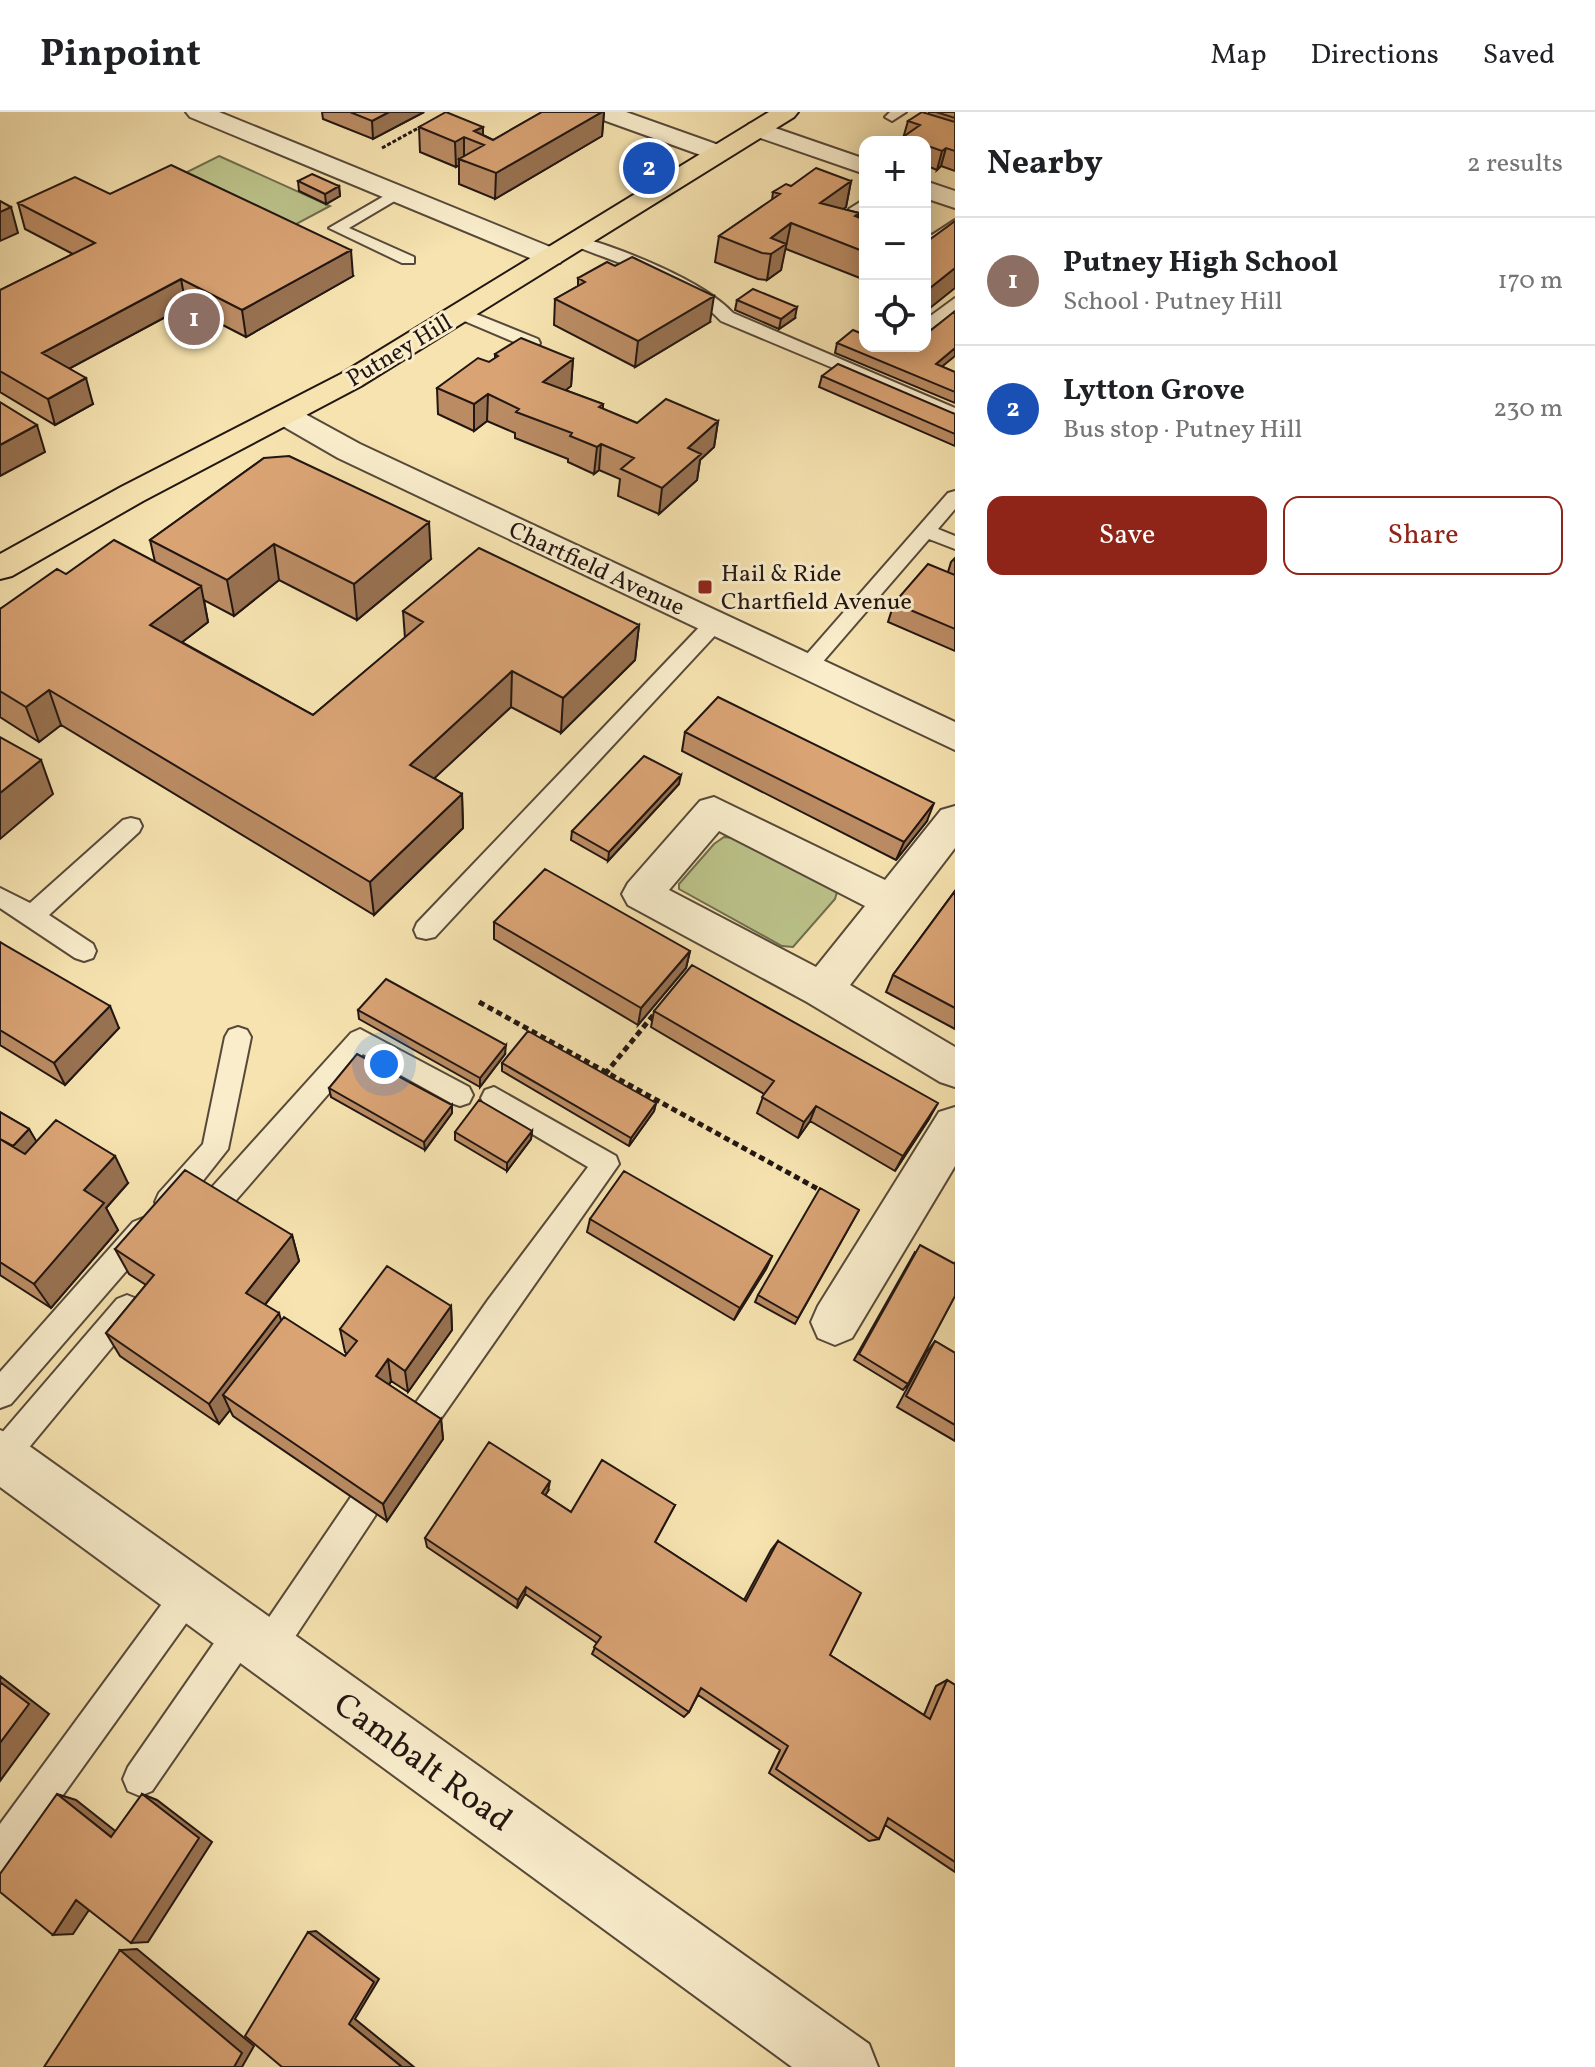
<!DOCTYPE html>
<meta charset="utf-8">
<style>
body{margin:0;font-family:Vollkorn,serif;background:#f2f2f2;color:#202124}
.controls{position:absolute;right:24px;top:24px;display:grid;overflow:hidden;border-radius:16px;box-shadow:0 4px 20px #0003}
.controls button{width:72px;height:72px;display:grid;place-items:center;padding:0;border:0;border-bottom:2px solid #e0e0e0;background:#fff;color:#202124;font:40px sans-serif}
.you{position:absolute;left:384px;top:952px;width:28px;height:28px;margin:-20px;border:6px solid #fff;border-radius:50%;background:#1a73e8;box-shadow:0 0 0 12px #1a73e833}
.badge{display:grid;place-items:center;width:52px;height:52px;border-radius:50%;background:#8f2418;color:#fff;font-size:26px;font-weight:700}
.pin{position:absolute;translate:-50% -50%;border:4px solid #fff;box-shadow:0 2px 8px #0006}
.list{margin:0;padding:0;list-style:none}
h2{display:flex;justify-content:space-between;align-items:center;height:104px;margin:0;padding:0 32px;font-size:34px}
h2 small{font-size:26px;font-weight:400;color:#757577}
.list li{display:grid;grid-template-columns:52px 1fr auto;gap:24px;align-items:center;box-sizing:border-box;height:128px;padding:0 32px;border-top:2px solid #e0e0e0}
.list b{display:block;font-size:30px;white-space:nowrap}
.list p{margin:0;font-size:26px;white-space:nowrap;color:#757577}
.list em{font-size:26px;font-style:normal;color:#757577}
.actions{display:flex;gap:16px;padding:24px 32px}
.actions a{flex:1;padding:18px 0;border:2px solid #8f2418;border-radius:16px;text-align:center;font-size:28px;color:#8f2418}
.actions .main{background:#8f2418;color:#fff}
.icon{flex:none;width:44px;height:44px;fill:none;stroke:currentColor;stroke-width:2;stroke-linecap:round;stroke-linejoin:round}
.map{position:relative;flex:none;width:955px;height:1955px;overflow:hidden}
header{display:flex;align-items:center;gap:48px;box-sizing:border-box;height:112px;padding:0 40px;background:#fff;border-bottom:2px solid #e0e0e0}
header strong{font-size:38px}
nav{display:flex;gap:44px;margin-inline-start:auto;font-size:28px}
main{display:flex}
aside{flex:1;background:#fff}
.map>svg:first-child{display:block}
.green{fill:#bcc48b;stroke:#6f6d4e;stroke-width:2}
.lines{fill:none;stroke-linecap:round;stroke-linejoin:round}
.service-casing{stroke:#574939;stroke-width:4}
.minor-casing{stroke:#574939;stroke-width:4}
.primary-casing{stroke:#221611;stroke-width:4}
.path-far1{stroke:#221611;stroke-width:3;stroke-dasharray:4 2;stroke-linecap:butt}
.path{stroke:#221611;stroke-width:5;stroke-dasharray:6 4;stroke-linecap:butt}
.service{fill:#f9edcc;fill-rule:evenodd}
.minor{fill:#f9edcc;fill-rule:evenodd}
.primary{fill:#f6e3b0;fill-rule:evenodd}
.wall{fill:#bb8c64;stroke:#221611;stroke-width:2}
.shaded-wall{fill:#987251;stroke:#221611;stroke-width:2}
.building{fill:#d9a374;stroke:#221611;stroke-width:2}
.poi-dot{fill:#8f2418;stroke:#f9edcc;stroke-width:3}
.labels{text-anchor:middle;stroke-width:6;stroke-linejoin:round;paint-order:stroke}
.far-street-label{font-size:24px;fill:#221611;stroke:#f9edcc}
.far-poi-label{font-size:24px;fill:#221611;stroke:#f9edcc;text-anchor:start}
.near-street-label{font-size:34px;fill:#221611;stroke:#f9edcc}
</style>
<header>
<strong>Pinpoint</strong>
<nav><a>Map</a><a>Directions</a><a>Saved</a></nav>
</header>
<main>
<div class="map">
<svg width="955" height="1955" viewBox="0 0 955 1955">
<rect width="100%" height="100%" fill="#f6e3b0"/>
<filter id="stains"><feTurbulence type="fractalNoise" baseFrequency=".0025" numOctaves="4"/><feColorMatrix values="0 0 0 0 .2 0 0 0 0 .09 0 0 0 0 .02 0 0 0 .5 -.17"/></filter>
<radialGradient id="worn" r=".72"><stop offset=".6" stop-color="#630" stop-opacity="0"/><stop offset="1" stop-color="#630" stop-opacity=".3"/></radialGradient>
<path class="green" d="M219 44 330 94 274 124 165 71Z
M724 725 733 726 837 780 835 787 793 835 782 834 679 777V772L714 732Z"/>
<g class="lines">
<defs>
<path id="service" d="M890 0H906L892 9 885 5Z
M398 76 406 81 403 84 349 116 414 145V151H402L329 116Z
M865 87V109L849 103V97Z
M955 108V120L940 132 925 131V121L932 123Z
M576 124C620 136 702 168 733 201L955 296V307L721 209C683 168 621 153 570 132L568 129Z
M955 186V199L925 221V208Z
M461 196 538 227 540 231 538 235H526L455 205 453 201Z
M894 234H911L901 241 895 240Z
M955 379V397L938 417 955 424V437L929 427 814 560H800L797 555 800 550 948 381Z
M715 504 725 511 722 516 435 825 426 827 417 825 414 818 417 811 708 506Z
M131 706 139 708 142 714 139 720 49 803 93 832 96 839 93 846 84 849 75 846 0 796V776L30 791 123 708Z
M238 915 247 918 251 925 228 1037 179 1099 169 1102 159 1099 155 1090 159 1081 203 1032 225 925 229 918Z
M360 917 469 975 473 983 469 991 460 994 451 991 363 942 224 1102 214 1105 204 1102 200 1093 204 1084 351 921Z
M494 975 616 1044 619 1052 430 1322 419 1327 408 1322 404 1312 408 1302 488 1188 588 1055 485 994 481 986 485 978Z
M143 1106 153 1110 157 1119 153 1128 11 1292 0 1296V1260L133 1110Z
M127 1183 137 1187 141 1196 137 1205 12 1356 0 1360V1323L117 1187Z
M364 1377 375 1382 380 1393 375 1404 279 1549 267 1553 255 1549 252 1534 152 1679 140 1684 128 1679 123 1667 128 1655 230 1508 242 1504 254 1508 257 1523 353 1382Z
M189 1465 200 1470 205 1481 200 1492 12 1754 0 1760V1712L178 1470Z"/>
<path id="minor" d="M186 0H219L560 139 564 145 560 151H542L190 5Z
M591 0H626L727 36 730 41 727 46H709L595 5Z
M758 10 865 47V62L749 22 746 17 749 12Z
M925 69 955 79V96L925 86Z
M285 294 296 297 360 332 955 610V638L338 346 274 309 270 303 274 297Z
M714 685 885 768 941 698 955 694V736L850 873 955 935V975L940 970 807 890 628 793 622 782 628 771 700 689ZM719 719 865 794 816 855 669 778Z
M955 995V1054L852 1226 835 1233 818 1226 811 1210 818 1194 939 1000Z
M0 1318 18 1326 869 1932 878 1955H792L0 1375Z"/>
<path id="primary" d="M769 0H798L794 5 361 274 143 389 12 464 0 467V442L121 375 341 262Z"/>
</defs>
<use href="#service" class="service-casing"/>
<use href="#minor" class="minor-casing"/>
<use href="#primary" class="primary-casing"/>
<path class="path-far1" d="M382 36 422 14"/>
<path class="path" d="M479 890 825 1081
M605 962 655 901"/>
<use href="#service" class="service"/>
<use href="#minor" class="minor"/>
<use href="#primary" class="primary"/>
</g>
<path class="wall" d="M322 0H424L373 27 323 7Z
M542 0H604L602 24 495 87 459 72V53L456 55 420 40 419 15H483V23L493 28Z
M929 0H955V59L941 54 937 58 925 53V30H902L908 9 929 1Z
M298 69 339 74 340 84 326 92 299 79Z
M851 69 846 95 843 97 859 101 858 105 865 108V168L786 137 784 139 781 158 767 168 758 167 715 150 719 124 772 88 773 80 791 74Z
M110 82 353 164 246 225 186 194 70 256 93 292 55 313 0 280V178L73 142 25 117 18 91Z
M578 166 710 210 635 255 554 213 555 187 578 174Z
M737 188 795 206 779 217 735 198Z
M837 231 905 239 955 260V291L835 241Z
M495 242 573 247 571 274 565 278 603 292V297L637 311 718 309 714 335 700 348 697 368 659 402 618 384 620 367 599 358 594 362 568 350V347L515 326V321L487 309 474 319 438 302 437 276 489 250 495 246Z
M822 264 955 302V334L819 275Z
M264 346 431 447 357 508 279 468 234 504 204 488 208 510 182 530 313 603 405 526 403 499 639 513 635 548 561 621 511 595 434 666 462 682 463 716 374 803 61 613 39 630 0 605V497L66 462 155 450 150 428Z
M955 446V539L888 510 894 491 948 460 951 450Z
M685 620 927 709 896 748 682 639Z
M679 672 608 749 571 728 572 719Z
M955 779V917L886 880 893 863Z
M494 810 690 839 686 856 638 913 494 827Z
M0 830 119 916 65 973 0 933Z
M358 898 505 942 480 975 359 907Z
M654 899 929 1007 895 1059 810 1009 798 1026 757 1001 764 982 651 915Z
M502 951 656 991 654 999 629 1034 502 959Z
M329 976 452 993V1001L425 1038 331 985Z
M0 1000 29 1017 36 1030 128 1071 106 1096 118 1118 51 1196 0 1163Z
M532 1019 531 1027 507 1059 455 1028V1020Z
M859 1098 795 1212 755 1190 758 1183Z
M590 1107 772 1144 766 1157 734 1208 587 1120Z
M292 1123 299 1149 265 1193 281 1208 345 1244 347 1242 345 1240 340 1217 451 1194 452 1218 408 1280 391 1269 389 1273 441 1307 443 1327 387 1409 233 1304 230 1298 219 1312 120 1244 106 1221 146 1173 129 1162 115 1137Z
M915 1140 954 1152 955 1150V1184L908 1272 903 1278 854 1248Z
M935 1229 955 1241V1329L897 1295 926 1241Z
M548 1379 545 1383 571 1400 675 1393 655 1430 744 1488 771 1438 778 1429 830 1543 924 1603 936 1574 947 1568 955 1573V1760L885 1713 879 1727 869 1729 769 1661 780 1638 698 1583 689 1600 684 1605 592 1542 597 1531 525 1482 517 1496 427 1435 425 1426Z"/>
<path class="shaded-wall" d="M389 0H424L373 27 372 9Z
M602 0H604L602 24 495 87 496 61Z
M483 15V33L474 19Z
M464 25V49L459 47V53L456 55 455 30Z
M946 36 941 54 937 58 942 39Z
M851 69 846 95 815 117 820 91Z
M339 74 340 84 326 92 325 82Z
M11 95 18 121 0 129V100Z
M791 111 781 158 767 168 771 142V126Z
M351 138 353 164 246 225 242 198Z
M955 156V176L925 200V180Z
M181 167 186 194 50 267 42 241Z
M714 184 710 210 635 255 638 229Z
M797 195 795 206 779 217 781 207Z
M955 236V244L933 262 936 252Z
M573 247 571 274 542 297 543 270Z
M86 266 93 292 55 313 48 287Z
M488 282 487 309 474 319V292Z
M718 309 714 335 700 348 697 368 659 402 662 376 688 336Z
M37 313 45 340 0 364V333Z
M601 332 599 358 594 362 597 335Z
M429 410 431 447 357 508 354 472Z
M274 432 279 468 234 504 227 468Z
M201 474 208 510 159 548 150 513Z
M639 513 635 548 561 621 563 586Z
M512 559 511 595 412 687 410 653Z
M49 578 61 613 39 630 26 595Z
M41 648 53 682 0 727V681Z
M681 663 679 672 608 749 609 740Z
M462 682 463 716 374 803 370 770Z
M934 691 927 709 896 748 904 730Z
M690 839 686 856 638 913 641 896Z
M110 894 119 916 65 973 54 951Z
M506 933 505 942 480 975V966Z
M656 991 654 999 629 1034 631 1026Z
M938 991 929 1007 895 1059 903 1044Z
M452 993V1001L425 1038 424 1030Z
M816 994 810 1009 798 1026 804 1010Z
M29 1017 38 1032 0 1073V1048Z
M532 1019 531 1027 507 1059V1051Z
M115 1044 128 1071 106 1096 118 1118 51 1196 34 1172 84 1078Z
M292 1123 299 1149 255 1205 246 1181Z
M772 1144 766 1157 734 1208 740 1196Z
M451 1194 452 1218 408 1280 405 1259Z
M279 1201 286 1225 223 1283 230 1298 219 1312 209 1292Z
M388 1247 391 1269 380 1286 376 1264Z
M441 1307 443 1327 387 1409 383 1392Z
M550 1369 548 1379 540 1391 542 1381Z
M526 1475 525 1482 517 1496 518 1488Z
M0 1564 49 1602 0 1669Z
M57 1682 76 1688 128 1729 111 1725Z
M142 1682 157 1688 212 1730 148 1830 131 1831Z
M76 1788 95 1789 73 1822 53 1823Z
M316 1819 379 1867 355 1907 414 1955H402L349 1912 308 1820Z
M137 1837 254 1934 242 1955H234L120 1838Z"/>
<path class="building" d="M350 0H389L372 9Z
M446 0 483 15 474 19 493 28 542 0H602L496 61 459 47 484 33 464 25 455 30 419 15Z
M922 0 955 10V39L946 36 942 39 925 33V30H917L903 25 920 13 908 9Z
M936 0H955V6Z
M171 53 351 138 242 198 181 167 42 241 86 266 48 287 0 259V178L95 131 18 91 75 65 110 82Z
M816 56 851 69 820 91 859 101 855 104 865 108V140L791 111 771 126 786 132 771 142 762 141 719 124 780 82 773 80 786 72 791 74Z
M312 62 339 74 325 82 298 69Z
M0 89 11 95 0 100Z
M955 109V156L925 180V131Z
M632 145 714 184 638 229 555 187 585 170 578 166 607 150 615 154Z
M753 177 797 195 781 207 737 188Z
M955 199V236L936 252 955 260V280L837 231 853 218 865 223V234H893L905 239 911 234H925V223Z
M521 226 573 247 543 270 603 292 599 295 637 311 666 287 718 309 688 336 701 342 662 376 621 357 634 346 601 332 597 335 570 324 572 321 516 300 519 297 488 282 474 292 437 276 478 246 489 250 498 244 495 242Z
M838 252 955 302V322L822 264Z
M0 290 37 313 0 333Z
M289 344 429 410 354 472 274 432 227 468 150 428 264 346Z
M114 428 201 474 150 513 313 603 423 510 403 499 479 436 639 513 563 586 512 559 410 653 462 682 370 770 49 578 26 595 0 579V497L57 457 66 462Z
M928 452 955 463V517L894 491Z
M718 585 934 691 904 730 685 620Z
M0 625 41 648 0 681Z
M644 644 681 663 609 740 572 719Z
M545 757 690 839 641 896 494 810Z
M955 779V896L893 863Z
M0 830 110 894 54 951 0 918Z
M692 853 938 991 903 1044 816 994 804 1010 762 985 774 969 654 899Z
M386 867 506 933 480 966 358 898Z
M528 919 656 991 631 1026 502 951Z
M357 942 452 993 424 1030 329 976Z
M479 988 532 1019 507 1051 455 1020Z
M0 1000 29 1017 13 1034 0 1027Z
M56 1008 115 1044 84 1078 104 1091 34 1172 0 1150V1027L25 1042Z
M185 1058 292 1123 246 1181 279 1201 209 1292 106 1221 154 1163 115 1137Z
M624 1059 772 1144 740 1196 590 1107Z
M820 1076 859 1098 798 1206 758 1183Z
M920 1133 955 1152V1184L908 1272 859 1242Z
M387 1154 451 1194 405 1259 388 1247 376 1264 441 1307 383 1392 223 1283 284 1205 345 1244 357 1229 340 1217Z
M935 1229 955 1241V1313L906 1284Z
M489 1330 550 1369 542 1381 571 1400 602 1348 675 1393 655 1430 746 1489 778 1429 861 1481 830 1543 930 1607 947 1568 955 1573V1750L888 1706 879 1727 776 1657 788 1634 701 1576 689 1600 594 1535 601 1525 526 1475 518 1488 425 1426Z
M0 1570 29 1592 0 1631Z
M57 1682 111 1725 142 1682 199 1726 131 1831 76 1788 53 1823 0 1780V1762Z
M308 1820 374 1870 349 1912 402 1955H282L245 1924Z
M120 1838 242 1941 234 1955H44Z"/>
<rect class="poi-dot" x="697" y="467" width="16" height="16" rx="4"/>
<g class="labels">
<g class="far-street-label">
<text transform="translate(399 238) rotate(-31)" y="8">Putney Hill</text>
<text transform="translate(597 456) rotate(25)" y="8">Chartfield Avenue</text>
</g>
<g class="far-poi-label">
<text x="721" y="469">Hail &amp; Ride<tspan x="721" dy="28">Chartfield Avenue</tspan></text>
</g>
<g class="near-street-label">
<text transform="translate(424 1649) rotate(36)" y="12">Cambalt Road</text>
</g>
</g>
<rect width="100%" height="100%" filter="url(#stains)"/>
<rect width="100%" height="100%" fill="url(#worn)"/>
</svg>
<div class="controls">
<button>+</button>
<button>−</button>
<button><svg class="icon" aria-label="locate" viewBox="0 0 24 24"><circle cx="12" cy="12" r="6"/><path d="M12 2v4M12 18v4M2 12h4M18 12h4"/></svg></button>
</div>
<div class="you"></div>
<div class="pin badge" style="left:194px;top:207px;background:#8d6e63">1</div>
<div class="pin badge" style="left:649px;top:56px;background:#1a4fb4">2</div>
</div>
<aside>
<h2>Nearby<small>2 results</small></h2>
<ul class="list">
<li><span class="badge" style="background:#8d6e63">1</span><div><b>Putney High School</b><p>School · Putney Hill</p></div><em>170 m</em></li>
<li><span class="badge" style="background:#1a4fb4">2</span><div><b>Lytton Grove</b><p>Bus stop · Putney Hill</p></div><em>230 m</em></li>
</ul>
<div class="actions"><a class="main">Save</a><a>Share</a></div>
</aside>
</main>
